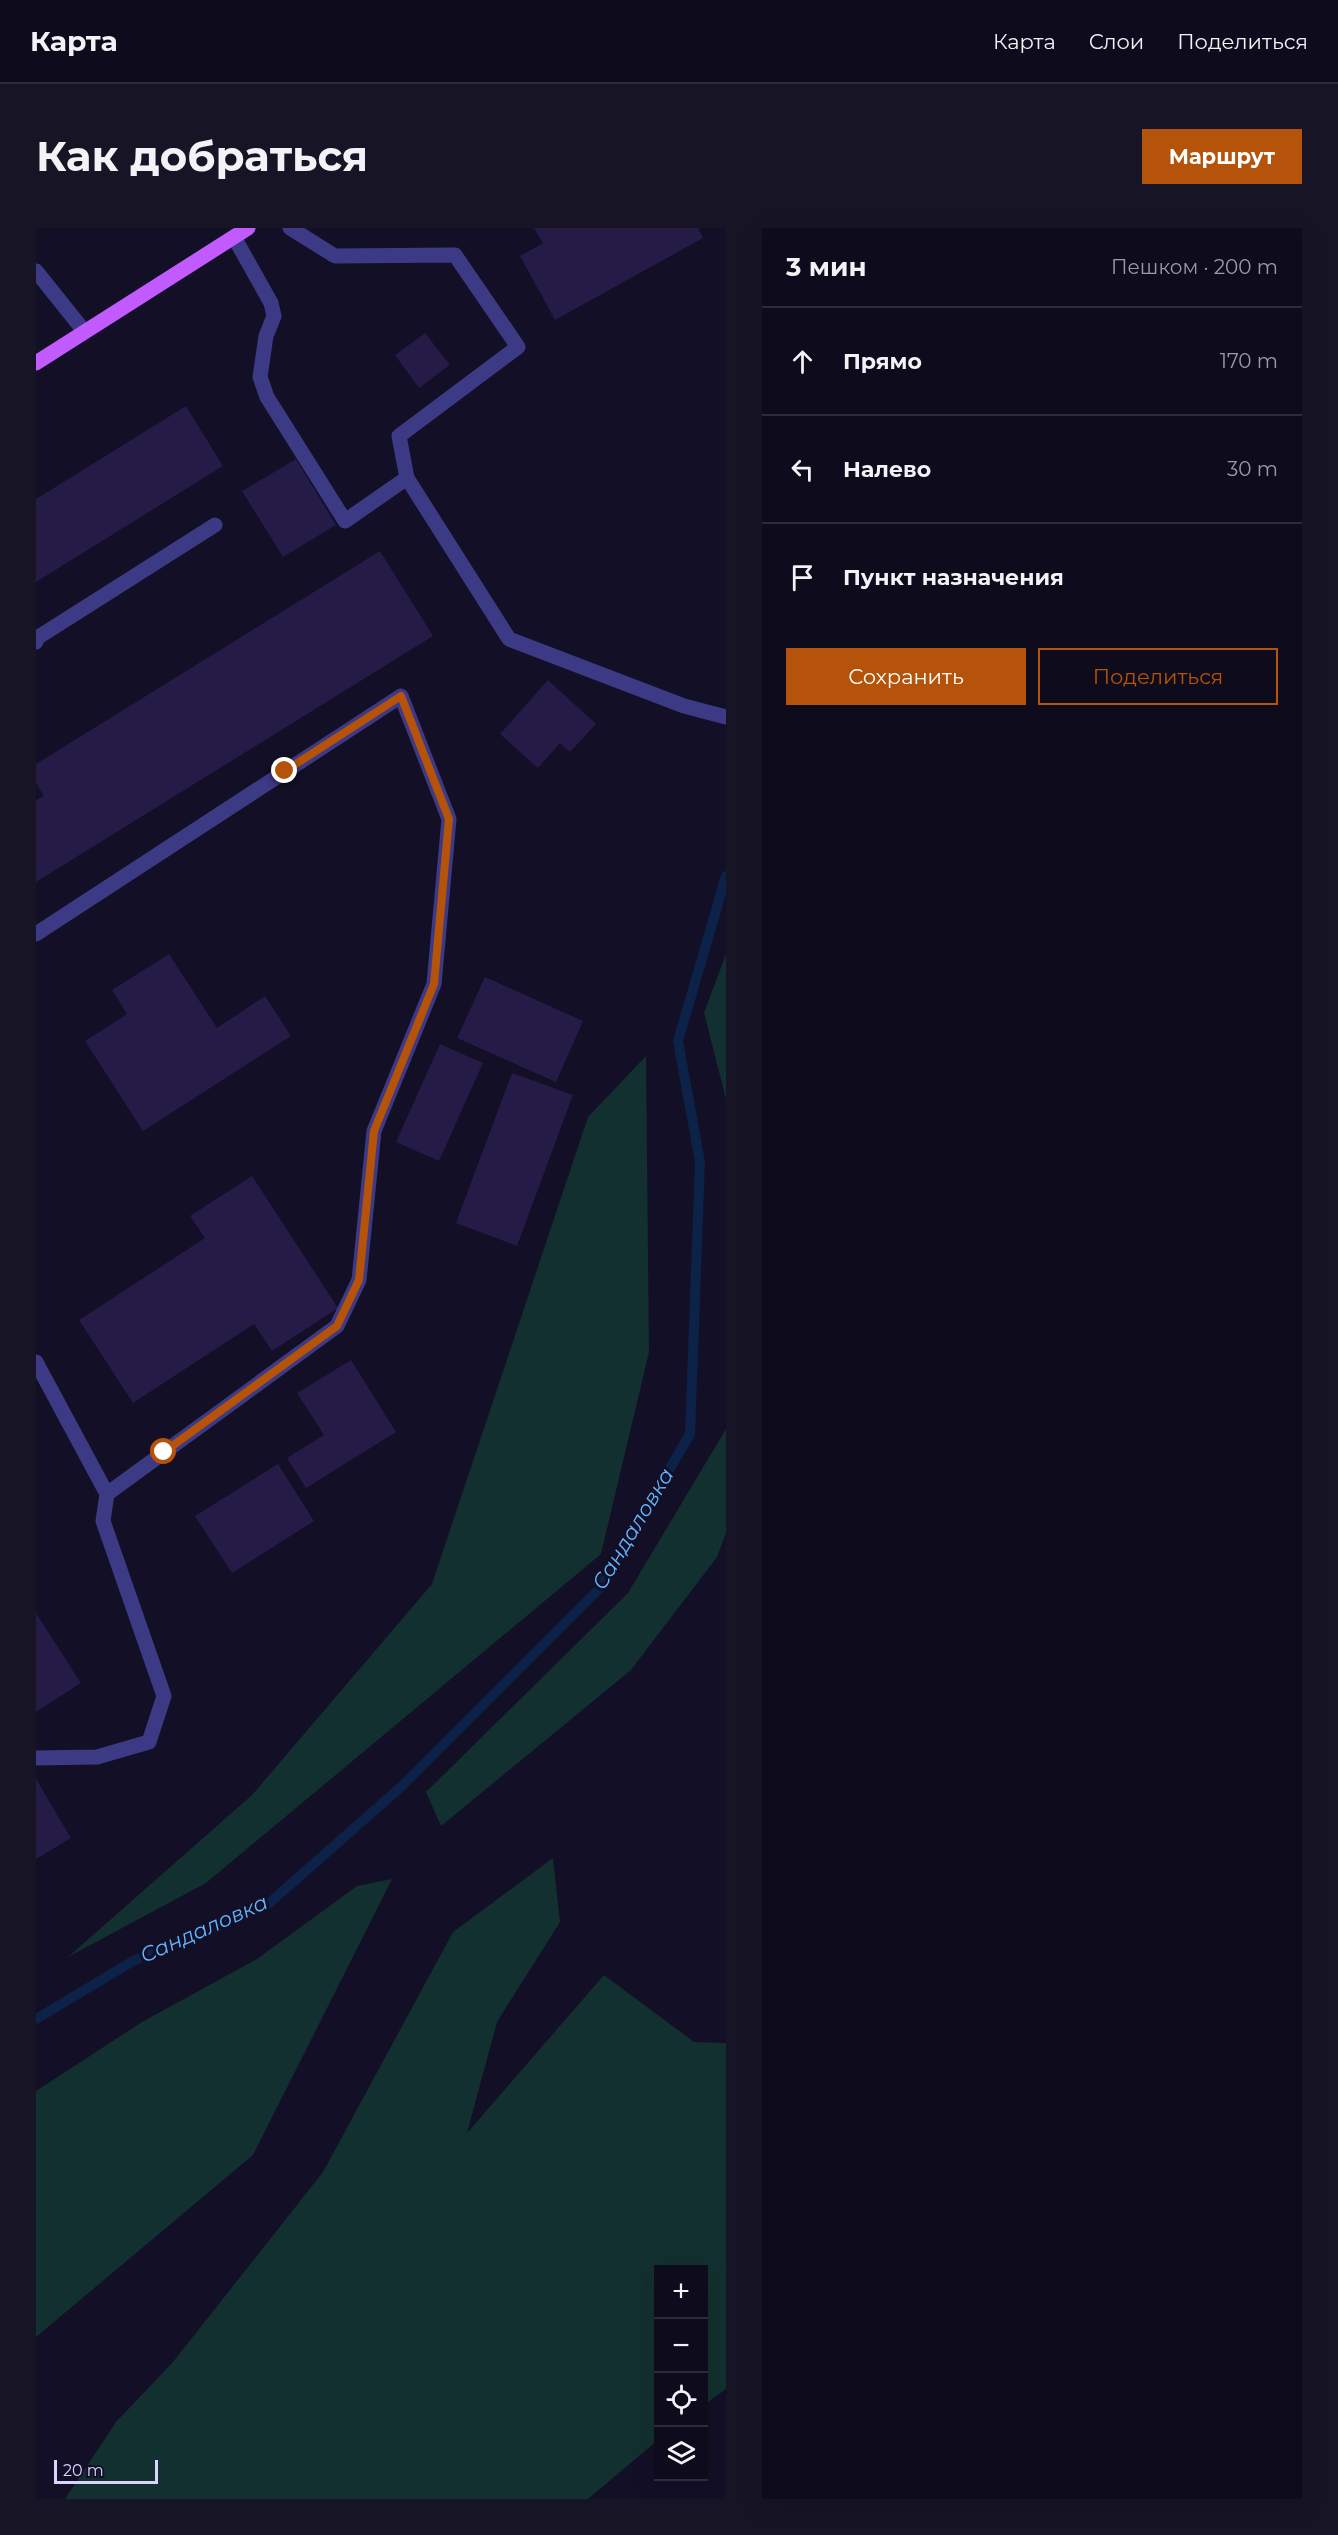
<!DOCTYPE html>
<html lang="ru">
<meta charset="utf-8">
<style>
body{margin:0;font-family:Montserrat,sans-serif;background:#171425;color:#f1f3f6}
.controls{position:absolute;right:18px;bottom:18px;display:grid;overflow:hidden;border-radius:0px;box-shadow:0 6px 24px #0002}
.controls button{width:54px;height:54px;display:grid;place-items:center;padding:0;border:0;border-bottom:2px solid #2e2b3b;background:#0e0b1c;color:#f1f3f6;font:30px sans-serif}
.scale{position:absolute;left:18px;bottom:15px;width:104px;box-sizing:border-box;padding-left:6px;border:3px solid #d9d4ff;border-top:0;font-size:16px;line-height:21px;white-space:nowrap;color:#d9d4ff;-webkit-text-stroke:4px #130f26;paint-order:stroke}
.stop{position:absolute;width:18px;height:18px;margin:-14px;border:4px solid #b45309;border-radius:50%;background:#fff}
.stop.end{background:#b45309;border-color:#fff;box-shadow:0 2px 6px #0008}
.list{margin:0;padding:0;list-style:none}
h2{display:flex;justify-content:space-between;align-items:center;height:78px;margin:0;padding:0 24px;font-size:26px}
h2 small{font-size:20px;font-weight:400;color:#9b9ba3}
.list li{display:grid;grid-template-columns:39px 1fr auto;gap:18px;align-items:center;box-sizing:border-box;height:108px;padding:0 24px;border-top:2px solid #2e2b3b}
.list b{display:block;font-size:22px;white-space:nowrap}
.list em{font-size:20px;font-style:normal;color:#9b9ba3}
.actions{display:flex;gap:12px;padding:18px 24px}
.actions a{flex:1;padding:14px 0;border:2px solid #b45309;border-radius:0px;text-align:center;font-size:21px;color:#b45309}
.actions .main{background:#b45309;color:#fff}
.icon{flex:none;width:33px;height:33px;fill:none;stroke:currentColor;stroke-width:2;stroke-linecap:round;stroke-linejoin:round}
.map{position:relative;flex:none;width:690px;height:2271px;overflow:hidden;border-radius:0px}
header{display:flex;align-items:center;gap:36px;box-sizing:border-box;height:84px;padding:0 30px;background:#0e0b1c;border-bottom:2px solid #2e2b3b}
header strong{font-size:28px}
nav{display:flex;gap:33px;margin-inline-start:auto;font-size:21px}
.intro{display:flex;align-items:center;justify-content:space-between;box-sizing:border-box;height:144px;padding:0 36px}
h1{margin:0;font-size:42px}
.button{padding:15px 27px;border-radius:0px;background:#b45309;color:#fff;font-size:21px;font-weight:700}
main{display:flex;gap:36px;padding:0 36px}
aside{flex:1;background:#0e0b1c;border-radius:0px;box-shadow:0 6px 24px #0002}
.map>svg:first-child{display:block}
.green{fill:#12302f}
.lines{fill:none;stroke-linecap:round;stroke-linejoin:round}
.stream{stroke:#0c2248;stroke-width:10}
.building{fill:#241b47}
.lane{stroke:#3d3a85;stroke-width:15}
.street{stroke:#3d3a85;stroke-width:15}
.primary{stroke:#c25bff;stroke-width:15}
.route{stroke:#b45309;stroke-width:8}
.labels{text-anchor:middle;stroke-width:6;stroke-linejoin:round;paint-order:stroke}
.water-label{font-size:21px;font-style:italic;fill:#62b6ff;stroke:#130f26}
</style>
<header>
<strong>Карта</strong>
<nav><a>Карта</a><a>Слои</a><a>Поделиться</a></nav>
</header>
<div class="intro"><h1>Как добраться</h1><a class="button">Маршрут</a></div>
<main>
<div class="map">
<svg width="690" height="2271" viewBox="0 0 690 2271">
<rect width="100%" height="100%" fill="#130f26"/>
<path class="green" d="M690 726V871L668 785Z
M610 828 613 1124 565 1326 170 1655 32 1729 216 1567 396 1356 552 889Z
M690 1201V1305L681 1329 595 1442 405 1598 390 1564 592 1365Z
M517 1630 524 1694 461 1794 431 1905 568 1747 658 1814 690 1815V2161L668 2177V2042H622V2212L552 2271H29L80 2194 137 2134 287 1944 417 1704Z
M356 1651 217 1927 0 2109V1863L106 1794 221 1731 321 1658Z"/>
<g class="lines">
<path class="stream" d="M0 1791 97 1733 231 1677 366 1558 563 1361 654 1206 664 934 642 813 690 648"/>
</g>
<path class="building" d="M498 0H662L667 10 519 92 484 28 507 15Z
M389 105 414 137 383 160 359 127Z
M150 178 187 238 0 354V271Z
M260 231 300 297 247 329 206 263Z
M344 323 397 408 0 654V572L8 568 0 555V536Z
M512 452 560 496 534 524 524 515 502 540 464 506Z
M133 726 181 800 229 768 255 808 107 903 49 813 91 786 76 762Z
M449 749 547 793 520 854 421 810Z
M404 816 447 835 403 933 360 914Z
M476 845 537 867 481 1018 420 995Z
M216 948 302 1080 236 1123 218 1096 97 1175 43 1092 169 1010 154 988Z
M315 1132 360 1204 270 1260 251 1230 288 1207 261 1165Z
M242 1236 278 1293 196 1345 159 1288Z
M0 1385 45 1455 0 1484Z
M0 1551 35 1610 0 1631Z"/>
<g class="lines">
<path class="lane" d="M254 0 299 28 419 27 482 119 363 208 371 250 473 411 648 478 690 489
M198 9 235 75 238 88 230 108 224 149 231 169 309 293 371 250
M0 414 1 410 179 297
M0 706 365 468 413 591 398 756 338 903 323 1052 301 1098 71 1266 67 1293 128 1468 113 1514 61 1529 0 1530
M0 1134 71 1266"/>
<path class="street" d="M0 43 48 103"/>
<path class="primary" d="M0 135 212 0"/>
</g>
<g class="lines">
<path class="route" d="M128 1224 301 1098 323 1052 338 903 398 756 413 591 365 468 249 543"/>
</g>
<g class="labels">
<g class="water-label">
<text transform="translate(597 1301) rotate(-59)" y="7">Сандаловка</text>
<text transform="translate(168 1701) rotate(-24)" y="7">Сандаловка</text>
</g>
</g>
</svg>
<div class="controls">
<button>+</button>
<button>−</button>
<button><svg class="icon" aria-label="locate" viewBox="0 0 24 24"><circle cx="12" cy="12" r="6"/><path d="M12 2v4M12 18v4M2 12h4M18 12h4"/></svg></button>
<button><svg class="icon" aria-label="layers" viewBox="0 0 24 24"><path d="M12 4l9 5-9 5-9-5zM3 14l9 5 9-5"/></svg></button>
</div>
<div class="scale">20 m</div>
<div class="stop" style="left:128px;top:1224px"></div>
<div class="stop end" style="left:249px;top:543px"></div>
</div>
<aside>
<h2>3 мин<small>Пешком · 200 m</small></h2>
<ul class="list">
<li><svg class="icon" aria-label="ahead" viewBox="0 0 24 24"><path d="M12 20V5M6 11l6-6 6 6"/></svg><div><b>Прямо</b></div><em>170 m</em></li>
<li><svg class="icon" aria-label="left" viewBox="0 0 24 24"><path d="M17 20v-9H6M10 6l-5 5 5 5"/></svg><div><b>Налево</b></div><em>30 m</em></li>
<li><svg class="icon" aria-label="arrive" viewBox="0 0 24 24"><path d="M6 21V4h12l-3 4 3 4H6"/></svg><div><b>Пункт назначения</b></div></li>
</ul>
<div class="actions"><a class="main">Сохранить</a><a>Поделиться</a></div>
</aside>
</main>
